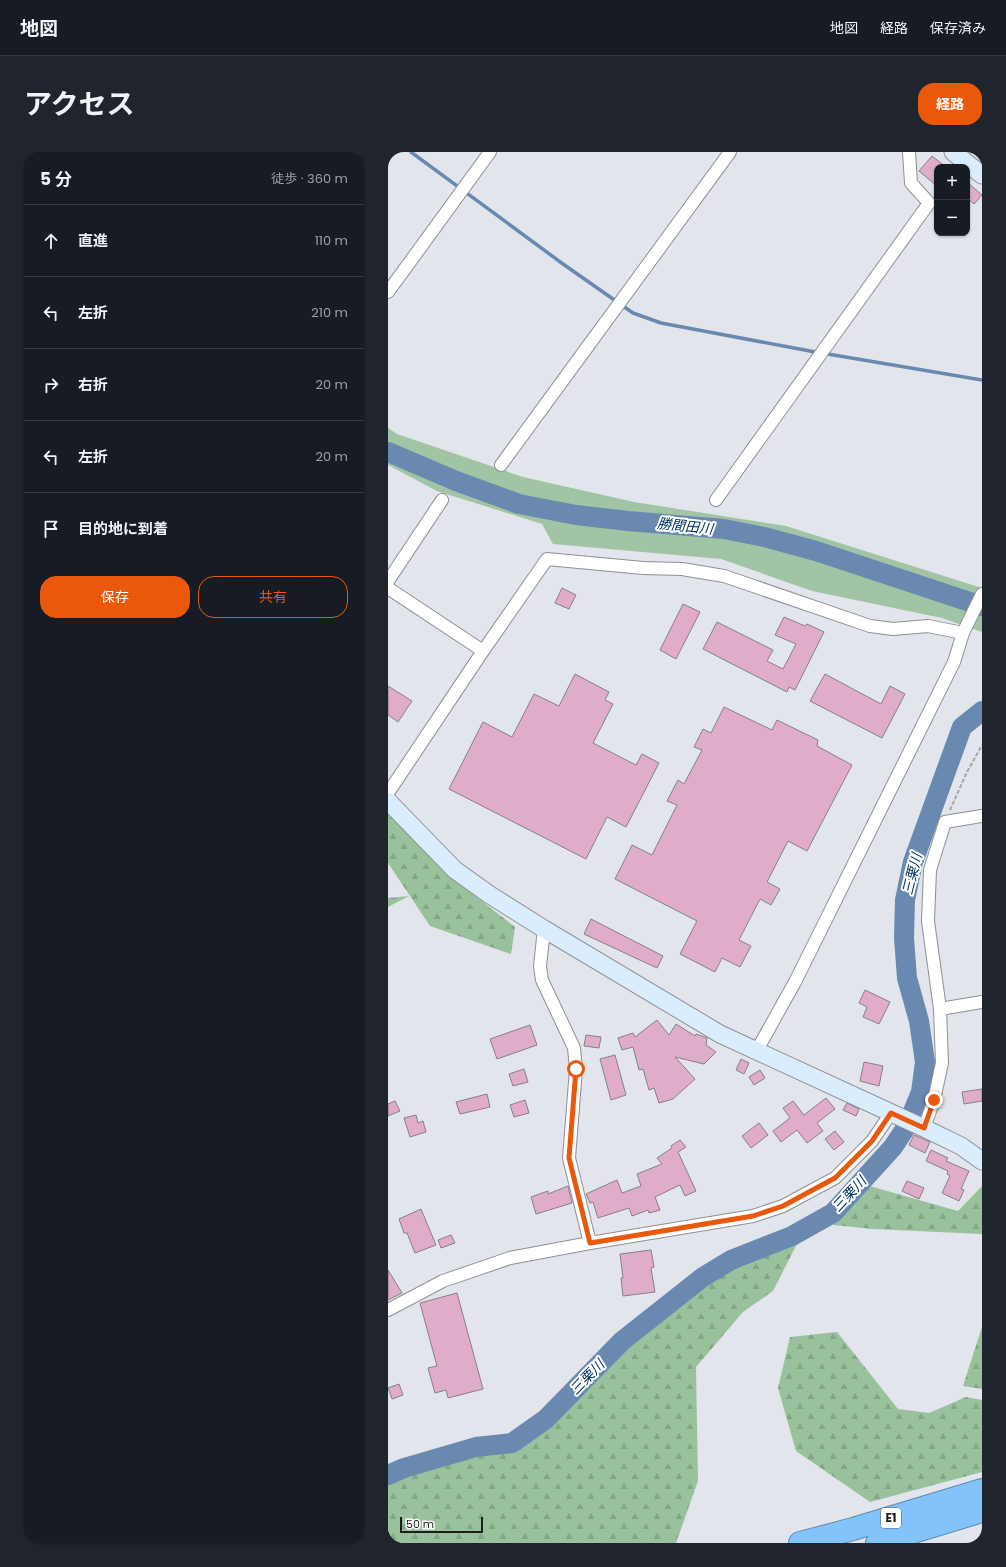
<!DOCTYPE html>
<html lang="ja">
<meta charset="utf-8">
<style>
body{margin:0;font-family:Poppins,"Noto Sans JP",sans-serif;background:#20242c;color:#f1f3f6}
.controls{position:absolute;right:12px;top:12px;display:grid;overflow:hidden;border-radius:8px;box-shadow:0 1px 3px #0004}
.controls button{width:36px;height:36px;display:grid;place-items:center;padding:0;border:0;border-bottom:1px solid #363941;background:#171b24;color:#f1f3f6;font:20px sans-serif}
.scale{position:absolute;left:12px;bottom:10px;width:83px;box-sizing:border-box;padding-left:4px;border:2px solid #1c1d1f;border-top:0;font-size:11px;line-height:14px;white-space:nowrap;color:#1c1d1f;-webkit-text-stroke:3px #fff;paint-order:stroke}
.stop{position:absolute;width:12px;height:12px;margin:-9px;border:3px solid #ea580c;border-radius:50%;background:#fff}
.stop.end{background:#ea580c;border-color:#fff;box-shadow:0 1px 4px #0008}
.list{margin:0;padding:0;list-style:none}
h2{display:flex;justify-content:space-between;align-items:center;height:52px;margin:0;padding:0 16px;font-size:17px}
h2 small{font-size:13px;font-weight:400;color:#9ea1a6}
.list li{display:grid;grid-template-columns:26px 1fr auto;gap:12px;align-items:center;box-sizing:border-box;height:72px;padding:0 16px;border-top:1px solid #363941}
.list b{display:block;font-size:15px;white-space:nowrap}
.list em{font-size:13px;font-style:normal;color:#9ea1a6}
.actions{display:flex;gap:8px;padding:12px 16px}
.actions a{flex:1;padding:9px 0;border:1px solid #ea580c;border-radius:16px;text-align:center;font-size:14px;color:#ea580c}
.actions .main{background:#ea580c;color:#fff}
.icon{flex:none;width:22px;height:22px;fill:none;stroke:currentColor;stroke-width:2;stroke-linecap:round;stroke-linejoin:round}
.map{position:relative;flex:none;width:594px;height:1391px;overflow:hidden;border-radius:16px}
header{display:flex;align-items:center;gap:24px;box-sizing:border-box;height:56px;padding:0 20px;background:#171b24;border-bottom:1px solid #363941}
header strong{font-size:19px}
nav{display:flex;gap:22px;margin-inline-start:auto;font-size:14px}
.intro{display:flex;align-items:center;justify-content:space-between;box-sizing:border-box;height:96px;padding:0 24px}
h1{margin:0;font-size:28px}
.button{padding:10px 18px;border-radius:16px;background:#ea580c;color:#fff;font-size:14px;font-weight:700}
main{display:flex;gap:24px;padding:0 24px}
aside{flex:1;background:#171b24;border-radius:16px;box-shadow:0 1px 3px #0004}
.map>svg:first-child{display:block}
.green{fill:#a1c4a4}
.forest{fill:url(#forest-firs)}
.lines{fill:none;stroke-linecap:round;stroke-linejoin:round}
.stream{stroke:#6a89b1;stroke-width:3.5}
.river{stroke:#6a89b1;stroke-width:20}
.building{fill:#dfadca;stroke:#868083}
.street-casing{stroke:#8e9096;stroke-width:14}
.secondary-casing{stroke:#8e9096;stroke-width:19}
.highway-casing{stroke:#5f89af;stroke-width:24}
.path{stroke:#a3a6aa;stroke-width:2;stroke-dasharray:4 2;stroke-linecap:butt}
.street{stroke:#fff;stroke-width:12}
.secondary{stroke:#daedfe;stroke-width:17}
.highway{stroke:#83c3fc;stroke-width:22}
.route{stroke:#ea580c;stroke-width:5}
.labels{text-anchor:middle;stroke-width:4;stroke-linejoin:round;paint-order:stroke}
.shield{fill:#fff;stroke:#606162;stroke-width:1}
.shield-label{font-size:12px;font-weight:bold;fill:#1c1d1f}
.water-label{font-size:14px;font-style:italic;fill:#013062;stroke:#fff}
</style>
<header>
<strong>地図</strong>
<nav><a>地図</a><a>経路</a><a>保存済み</a></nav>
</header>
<div class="intro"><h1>アクセス</h1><a class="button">経路</a></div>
<main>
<aside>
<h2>5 分<small>徒歩 · 360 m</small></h2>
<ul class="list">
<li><svg class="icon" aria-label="ahead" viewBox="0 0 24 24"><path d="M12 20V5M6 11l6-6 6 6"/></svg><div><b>直進</b></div><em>110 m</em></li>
<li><svg class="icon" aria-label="left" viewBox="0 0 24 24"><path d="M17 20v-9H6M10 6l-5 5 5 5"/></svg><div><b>左折</b></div><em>210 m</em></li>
<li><svg class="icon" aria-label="right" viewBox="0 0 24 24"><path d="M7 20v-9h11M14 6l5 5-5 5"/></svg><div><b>右折</b></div><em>20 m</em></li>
<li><svg class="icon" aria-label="left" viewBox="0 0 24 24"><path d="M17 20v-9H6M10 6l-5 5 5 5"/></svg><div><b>左折</b></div><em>20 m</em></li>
<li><svg class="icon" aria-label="arrive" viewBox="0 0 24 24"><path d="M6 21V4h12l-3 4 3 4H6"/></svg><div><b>目的地に到着</b></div></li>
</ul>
<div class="actions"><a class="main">保存</a><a>共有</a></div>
</aside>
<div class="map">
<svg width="594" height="1391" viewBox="0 0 594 1391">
<defs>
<pattern id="forest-firs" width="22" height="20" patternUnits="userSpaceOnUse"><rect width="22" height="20" fill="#99c29c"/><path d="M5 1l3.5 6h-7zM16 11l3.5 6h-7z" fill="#83a686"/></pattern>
</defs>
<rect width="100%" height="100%" fill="#e2e5eb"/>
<path class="green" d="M0 276 9 282 135 325 246 350 398 374 594 436V480L554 466 424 439 333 407 165 392 154 372 49 339 0 313Z"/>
<path class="forest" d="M0 662 60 723 127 775 123 802 42 774 0 711Z
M21 744 0 755V746Z
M478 1033 570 1059 594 1034V1082L485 1077 445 1073Z
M414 1082 385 1139 355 1160 308 1215 310 1329 288 1391H0V1319L16 1316 150 1280 215 1209 308 1126Z
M594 1175V1237L575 1234Z
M449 1180 510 1257 541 1261 578 1245 594 1248V1320L482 1350 408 1299 390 1236 402 1185Z"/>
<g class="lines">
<path class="stream" d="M23 0 175 112 245 161 273 171 422 199 594 228"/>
<path class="river" d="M0 300 68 329 131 352 188 363 240 369 336 377 376 385 428 399 594 454
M0 1323 16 1316 88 1295 124 1291 158 1267 234 1189 315 1125 343 1108 404 1084 445 1061 505 995 519 974 533 940 537 910 531 869 519 826 516 786 517 748 525 710 574 575 594 559"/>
</g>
<path class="building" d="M544 4 558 15H549V34L531 19Z
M579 30 594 43 586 52 579 46Z
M174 436 188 443 181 457 167 451Z
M295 452 312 460 288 507 272 498Z
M396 465 417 474 419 472 436 480 407 538 401 535 399 540 315 497 329 470 385 498 379 509 395 517 408 492 387 483Z
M187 522 221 540 217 548 225 552 205 591 248 613 254 602 271 611 238 675 219 665 198 707 61 637 95 570 124 585 146 542 171 554Z
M437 522 493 552 502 534 517 542 494 586 422 549Z
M0 534 24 549 10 570 0 563Z
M336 555 384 578 389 568 430 588 429 594 464 613 419 699 400 689 379 730 392 737 383 753 372 747 351 788 363 794 352 815 334 806 327 820 292 802 309 769 227 727 244 693 264 703 289 653 279 649 290 628 296 632 314 598 306 595 315 577 323 581Z
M203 767 275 804 269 816 196 782Z
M477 838 502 850 491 872 475 865 479 855 471 851Z
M269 868 281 883 288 872 307 884 308 882 319 886 318 893 328 900 316 912 287 905 307 927 285 947 271 951 266 936 261 938 255 917 251 918 245 895 234 898 230 886 245 881 247 885Z
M142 873 149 893 109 907 102 887Z
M198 883 213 885 211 896 196 894Z
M227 903 238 943 223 948 212 907Z
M353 907 361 911 356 922 348 918Z
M476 910 495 914 491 934 472 929Z
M136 917 140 930 125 934 121 922Z
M372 918 377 926 366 933 361 925Z
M594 937V949L576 952 574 940Z
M99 942 102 955 72 962 68 950Z
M438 946 447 957 429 971 435 979 419 991 409 978 393 990 385 979 402 966 395 956 405 949 416 963Z
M137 948 141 961 126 965 122 953Z
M7 949 12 959 0 964V952Z
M459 951 471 957 468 964 455 958Z
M28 963 30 971 35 969 38 980 22 985 16 966Z
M371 971 380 983 363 996 354 984Z
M447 979 456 990 446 998 437 987Z
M526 983 542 990 537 1001 521 993Z
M292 988 298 995 290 1000 308 1039 297 1044 292 1033 267 1045 272 1058 261 1061 260 1058 244 1064 241 1056 210 1066 205 1050 202 1051 198 1042 229 1028 234 1041 253 1034 249 1022 274 1012 269 1006 284 996 283 994Z
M543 998 560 1006 558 1009 581 1019 573 1037 576 1038 571 1049 554 1041 562 1024 559 1022 560 1019 538 1009Z
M519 1029 536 1036 531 1047 514 1039Z
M180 1034 184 1051 148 1062 143 1045 160 1039V1042Z
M33 1057 48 1093 27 1101 19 1081H16L11 1067Z
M63 1083 67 1091 53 1096 50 1088Z
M263 1098 266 1115 263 1116 267 1140 235 1144 233 1126H235L232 1102Z
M0 1118 14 1141 0 1148Z
M69 1141 95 1237 60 1246 58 1238 47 1241 40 1216 49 1214 32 1151Z
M11 1232 15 1243 4 1247 0 1236Z"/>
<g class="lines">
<defs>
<path id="street" d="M0 140 102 0
M113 313 342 0
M328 348 541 51 523 31 521 0
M0 429 54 348
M0 436 95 499
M0 641 95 499 159 407 255 416 294 417 336 424 482 474 505 477 540 474 575 481
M156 777 152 814 154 828 186 896 188 917 181 1006 202 1091
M552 857 594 850
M369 898 407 830 566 510 575 481 594 442
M536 976 546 948 554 911 552 857 540 769 542 718 557 670 594 664
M0 1158 55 1129 122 1106 202 1091 365 1064 395 1054 447 1026 484 989 503 961"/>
<path id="secondary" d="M565 0 594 23
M0 649 67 718 102 743 156 777 332 882 536 976 573 994 594 1009"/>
<path id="highway" d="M412 1391 465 1377 594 1338
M489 1391 594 1359"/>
</defs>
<use href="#street" class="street-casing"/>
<use href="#secondary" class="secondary-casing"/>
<use href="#highway" class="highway-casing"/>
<path class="path" d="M562 658 579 620 594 593"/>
<use href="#street" class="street"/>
<use href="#secondary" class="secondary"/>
<use href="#highway" class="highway"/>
</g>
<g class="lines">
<path class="route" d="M188 917 181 1006 202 1091 365 1064 395 1054 447 1026 484 989 503 961 536 976 546 948"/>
</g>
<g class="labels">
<rect class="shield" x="493" y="1356" width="20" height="20" rx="3"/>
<g class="shield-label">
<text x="503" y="1370">E1</text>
</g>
<g class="water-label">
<text transform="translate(297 374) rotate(6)" y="5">勝間田川</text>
<text transform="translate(524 722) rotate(-76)" y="5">三栗川</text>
<text transform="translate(461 1042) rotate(-47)" y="5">三栗川</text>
<text transform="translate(199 1225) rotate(-46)" y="5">三栗川</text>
</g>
</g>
</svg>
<div class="controls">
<button>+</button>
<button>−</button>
</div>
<div class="scale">50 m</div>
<div class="stop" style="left:188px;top:917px"></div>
<div class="stop end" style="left:546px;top:948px"></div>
</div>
</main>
